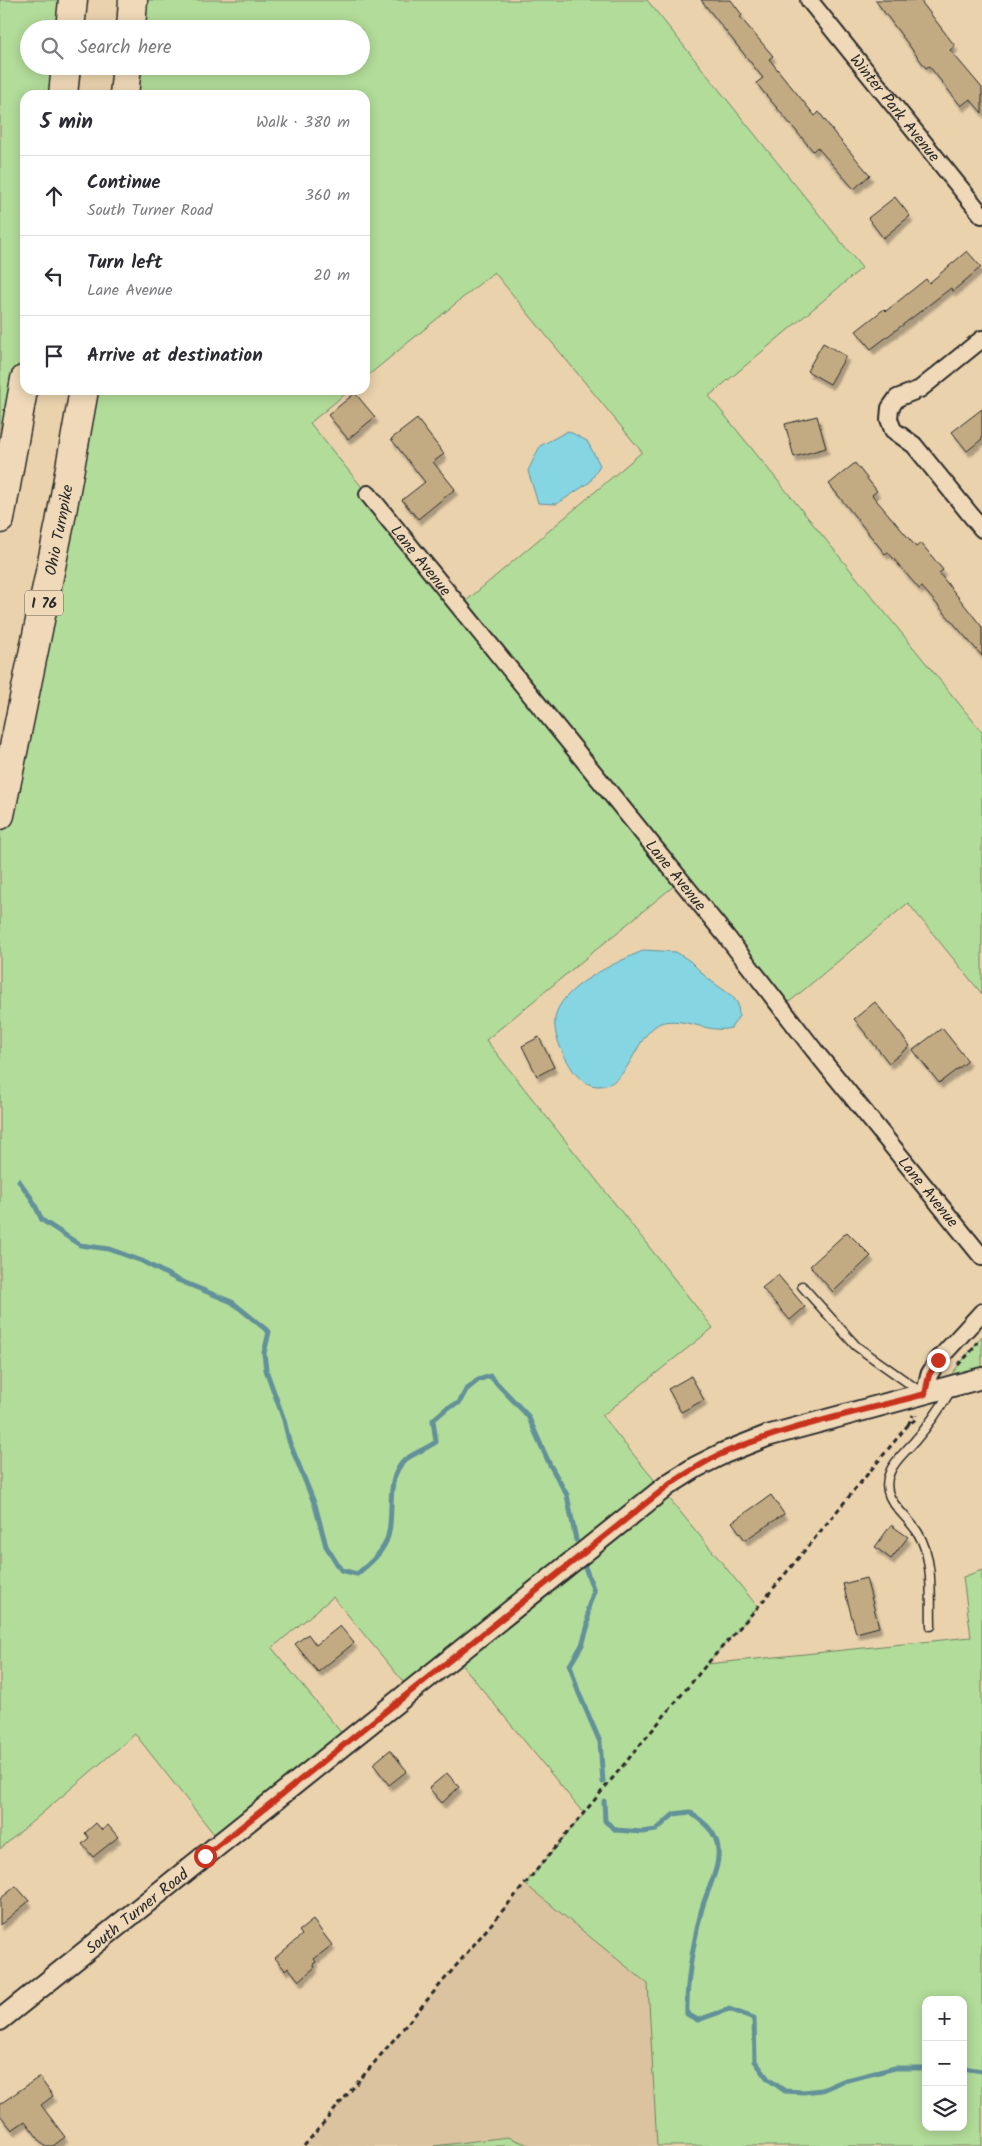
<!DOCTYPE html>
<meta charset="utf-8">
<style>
body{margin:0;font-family:Kalam,sans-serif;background:#f2f2f3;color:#2b2b33}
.controls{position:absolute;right:15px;bottom:15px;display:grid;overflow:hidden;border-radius:10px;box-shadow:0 2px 12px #0003}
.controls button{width:45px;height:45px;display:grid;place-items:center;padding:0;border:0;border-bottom:1px solid #e1e1e2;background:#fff;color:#2b2b33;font:25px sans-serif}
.stop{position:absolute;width:15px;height:15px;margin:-11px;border:4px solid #c8321e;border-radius:50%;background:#fff}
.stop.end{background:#c8321e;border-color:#fff;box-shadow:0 1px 5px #0008}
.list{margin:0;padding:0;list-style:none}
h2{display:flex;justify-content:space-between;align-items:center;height:65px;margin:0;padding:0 20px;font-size:21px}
h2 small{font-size:16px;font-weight:400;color:#7c7c81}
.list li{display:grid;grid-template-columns:32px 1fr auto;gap:15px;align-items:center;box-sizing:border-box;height:80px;padding:0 20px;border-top:1px solid #e1e1e2}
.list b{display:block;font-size:19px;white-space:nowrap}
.list p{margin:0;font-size:16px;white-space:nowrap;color:#7c7c81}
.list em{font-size:16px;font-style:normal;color:#7c7c81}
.icon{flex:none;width:28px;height:28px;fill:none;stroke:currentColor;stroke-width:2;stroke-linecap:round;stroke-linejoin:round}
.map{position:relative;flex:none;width:982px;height:2146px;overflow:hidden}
.search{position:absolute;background:#fff;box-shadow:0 2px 12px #0003;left:20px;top:20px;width:350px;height:55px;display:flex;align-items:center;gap:12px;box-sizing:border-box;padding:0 18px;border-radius:28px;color:#7c7c81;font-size:19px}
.panel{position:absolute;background:#fff;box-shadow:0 2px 12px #0003;left:20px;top:90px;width:350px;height:305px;border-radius:15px}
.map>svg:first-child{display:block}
.built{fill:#dac39e}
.green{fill:#b2dc99;stroke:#6e8462;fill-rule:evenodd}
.water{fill:#86d5e2;stroke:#629199}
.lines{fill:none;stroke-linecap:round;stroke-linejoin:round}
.stream{stroke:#629199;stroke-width:5}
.building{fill:#c2aa82;stroke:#2b2b2b;filter:url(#shadow)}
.service-casing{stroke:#2b2b2b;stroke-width:11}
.minor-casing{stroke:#2b2b2b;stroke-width:20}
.tertiary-casing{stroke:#2b2b2b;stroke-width:24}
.motorway-casing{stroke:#2b2b2b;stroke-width:31}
.path{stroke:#2b2b2b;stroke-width:3;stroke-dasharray:5 4;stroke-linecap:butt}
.service{stroke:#efd9b8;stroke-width:8}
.minor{stroke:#efd9b8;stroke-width:16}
.tertiary{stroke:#efd9b8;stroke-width:20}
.motorway{stroke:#efd9b8;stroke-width:28}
.route{stroke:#c8321e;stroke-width:6}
.labels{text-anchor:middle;stroke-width:4;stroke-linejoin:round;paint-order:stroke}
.shield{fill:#efd9b8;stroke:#665f55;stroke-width:1}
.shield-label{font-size:15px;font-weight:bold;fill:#2b2b2b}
.street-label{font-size:16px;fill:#2b2b2b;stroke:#efd9b8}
</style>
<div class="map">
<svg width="982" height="2146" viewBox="0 0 982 2146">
<defs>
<filter id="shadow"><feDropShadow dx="3" dy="5.5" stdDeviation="1" flood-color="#0004"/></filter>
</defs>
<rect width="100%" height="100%" fill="#ead2ad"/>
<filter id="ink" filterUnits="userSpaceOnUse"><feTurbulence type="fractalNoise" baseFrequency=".02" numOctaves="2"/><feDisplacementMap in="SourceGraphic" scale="10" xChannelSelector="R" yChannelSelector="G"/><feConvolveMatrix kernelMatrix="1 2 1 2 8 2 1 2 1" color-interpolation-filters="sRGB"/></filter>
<g filter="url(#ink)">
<path class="built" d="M525 1884 648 1984 657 2146H304Z"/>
<path class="green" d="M0 0H73L70 29H29V66H66L63 95H25V379L0 519Z
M133 0H647L862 268 709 396 982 732V994L908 903 782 1008 681 880 486 1040 713 1328 602 1416 758 1607 707 1664 971 1637 963 1577 982 1570V2146H657L648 1984 525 1884 584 1814 455 1656 411 1691 333 1597 272 1648 348 1741 221 1843 135 1734 0 1849V815L84 390H350L310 423 459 607 642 452 494 272 365 378V95H124L127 66H361V29H131ZM926 2000H963V2127H926Z
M982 1336V1378L925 1394 950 1376Z
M508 2137 531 2146H434Z"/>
<path class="water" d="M568 431 587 441 600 465 590 482 557 504 538 503 528 471 540 446Z
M645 950 676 952 690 961 707 978 732 996 738 1004 739 1016 731 1028C726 1029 721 1030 716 1029 699 1028 673 1015 657 1025 634 1039 629 1086 599 1086 584 1086 574 1074 568 1062 561 1051 553 1032 555 1019 558 987 619 961 645 950Z"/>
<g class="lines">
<path class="stream" d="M19 1181 32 1199 42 1220 80 1245 109 1249 142 1261 178 1280 232 1302 269 1332 264 1353 266 1370 284 1420 289 1441 315 1505 326 1546 341 1570 357 1574C369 1564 384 1552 388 1536 395 1512 384 1478 406 1459 415 1453 427 1448 436 1442L433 1420 447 1408 459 1403 466 1390 478 1380 490 1376 528 1416 549 1463 567 1495 576 1540
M585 1567 594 1591 588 1608V1625L582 1645 570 1665 578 1691 600 1742 603 1782
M604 1801 605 1821 616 1830 642 1832 656 1830 674 1814 690 1812C701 1821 713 1828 717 1843 723 1866 706 1890 701 1912 693 1945 686 1981 687 2014L698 2020 729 2009 754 2018 755 2061 768 2079 785 2091 803 2092 822 2090 843 2081 895 2068H926
M963 2068 982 2071"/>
</g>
<path class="building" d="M701 0H731L742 15 740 17 773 56 769 59 815 116 819 112 835 134 870 175 854 189 817 147 813 151 756 83 763 78Z
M875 0H920L955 46 950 50 982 88V113L970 99 961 106 929 66 926 68Z
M895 197 910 216 883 238 868 218Z
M967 251 981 267 953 291 951 288 871 349 856 331 884 309 886 311 926 279 929 283Z
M823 343 846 356 830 384 807 371Z
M355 393 375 417 348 439 328 415Z
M982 409V439L967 451 952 432Z
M817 416 826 448 794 457 785 424Z
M417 419 444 454 433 462 455 489 418 519 402 500 425 482 391 439Z
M855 463 877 491 872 495 916 547 921 543 943 570 939 573 982 627V656L922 587 919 589 888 552 885 554 829 484Z
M875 1002 910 1046 889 1063 854 1019Z
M942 1028 968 1061 939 1083 913 1050Z
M539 1037 554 1067 537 1076 522 1046Z
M847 1232 871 1256 833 1292 810 1266Z
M778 1275 805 1307 790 1320 762 1288Z
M691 1376 704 1400 681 1412 668 1389Z
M771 1495 784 1514 745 1540 732 1522Z
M891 1525 908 1537 891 1559 875 1547Z
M866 1578 879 1627 856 1633 843 1584Z
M340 1626 354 1643 318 1672 295 1644 308 1634 316 1645Z
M390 1750 407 1771 389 1785 373 1764Z
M447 1773 459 1787 442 1803 429 1788Z
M96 1823 102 1830 108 1825 118 1837 93 1857 82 1844 89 1838 85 1833Z
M16 1886 29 1901 0 1925V1899Z
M313 1920 332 1945 314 1959 316 1962 313 1964 315 1967 299 1981 288 1967 285 1970 275 1958 302 1935 299 1931Z
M39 2077 53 2096 41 2105 65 2137 53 2146H44L25 2121 12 2130 0 2115V2104Z"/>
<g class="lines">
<defs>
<path id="service" d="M802 1286 856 1346 921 1392
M931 1626C930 1597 934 1559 918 1533 906 1513 878 1499 890 1472 894 1461 906 1451 914 1442 928 1426 940 1409 951 1390"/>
<g id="minor">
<path id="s1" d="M809 0 982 215"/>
<path d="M982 339 920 389 897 398 890 408 889 419 893 430 914 445 982 529"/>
<path id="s2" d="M368 494 726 936 814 1050 982 1257"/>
<path d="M925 1394 929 1375 938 1360 982 1312"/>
</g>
<g id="tertiary">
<path id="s3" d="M0 2020 669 1484 696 1467 724 1453 767 1436 982 1378"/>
</g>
<g id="motorway">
<path d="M70 29 73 0"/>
<path d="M131 29 133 0"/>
<path d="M63 95 66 66"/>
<path d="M124 95 127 66"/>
<path d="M0 519 25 379"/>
<path id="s4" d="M0 815 60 523 84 390"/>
</g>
</defs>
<use href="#service" class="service-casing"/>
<use href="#minor" class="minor-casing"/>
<use href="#tertiary" class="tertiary-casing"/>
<use href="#motorway" class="motorway-casing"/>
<path class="path" d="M958 1365C965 1357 973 1351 977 1342
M908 1425 913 1415
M304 2146 525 1884 707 1664 758 1607 908 1425 916 1419V1415"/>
<use href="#service" class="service"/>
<use href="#minor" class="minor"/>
<use href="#tertiary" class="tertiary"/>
<use href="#motorway" class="motorway"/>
</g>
</g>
<g class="lines" filter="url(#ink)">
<path class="route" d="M205 1856 670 1484C688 1473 706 1460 726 1452 789 1426 858 1412 925 1394L929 1375 938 1360"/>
</g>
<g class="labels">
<rect class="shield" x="25" y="590.5" width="38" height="25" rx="4"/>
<g class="shield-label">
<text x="44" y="608">I 76</text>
</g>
<g class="street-label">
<text dy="6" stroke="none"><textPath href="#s1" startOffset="138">Winter Park Avenue</textPath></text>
<text dy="6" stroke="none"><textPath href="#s4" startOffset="291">Ohio Turnpike</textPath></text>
<text dy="6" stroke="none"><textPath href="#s2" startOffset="85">Lane Avenue</textPath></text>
<text dy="6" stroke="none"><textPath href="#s2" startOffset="490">Lane Avenue</textPath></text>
<text dy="6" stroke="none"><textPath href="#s2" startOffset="895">Lane Avenue</textPath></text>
<text dy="6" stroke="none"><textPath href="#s3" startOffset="175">South Turner Road</textPath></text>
</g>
</g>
</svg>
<div class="controls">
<button>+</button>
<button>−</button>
<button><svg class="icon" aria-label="layers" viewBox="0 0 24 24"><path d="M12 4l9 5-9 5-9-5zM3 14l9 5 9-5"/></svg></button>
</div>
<div class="stop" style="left:205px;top:1856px"></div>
<div class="stop end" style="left:938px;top:1360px"></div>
<div class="search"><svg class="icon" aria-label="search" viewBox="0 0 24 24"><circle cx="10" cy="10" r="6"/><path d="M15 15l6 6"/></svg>Search here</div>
<section class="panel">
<h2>5 min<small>Walk · 380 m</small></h2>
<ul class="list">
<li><svg class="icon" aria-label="ahead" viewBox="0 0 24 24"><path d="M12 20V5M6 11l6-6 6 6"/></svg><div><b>Continue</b><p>South Turner Road</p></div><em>360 m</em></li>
<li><svg class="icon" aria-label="left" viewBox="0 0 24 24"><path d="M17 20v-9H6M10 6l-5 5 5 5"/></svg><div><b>Turn left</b><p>Lane Avenue</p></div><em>20 m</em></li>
<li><svg class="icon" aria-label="arrive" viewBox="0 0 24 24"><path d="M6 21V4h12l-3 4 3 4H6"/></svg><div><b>Arrive at destination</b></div></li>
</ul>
</section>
</div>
